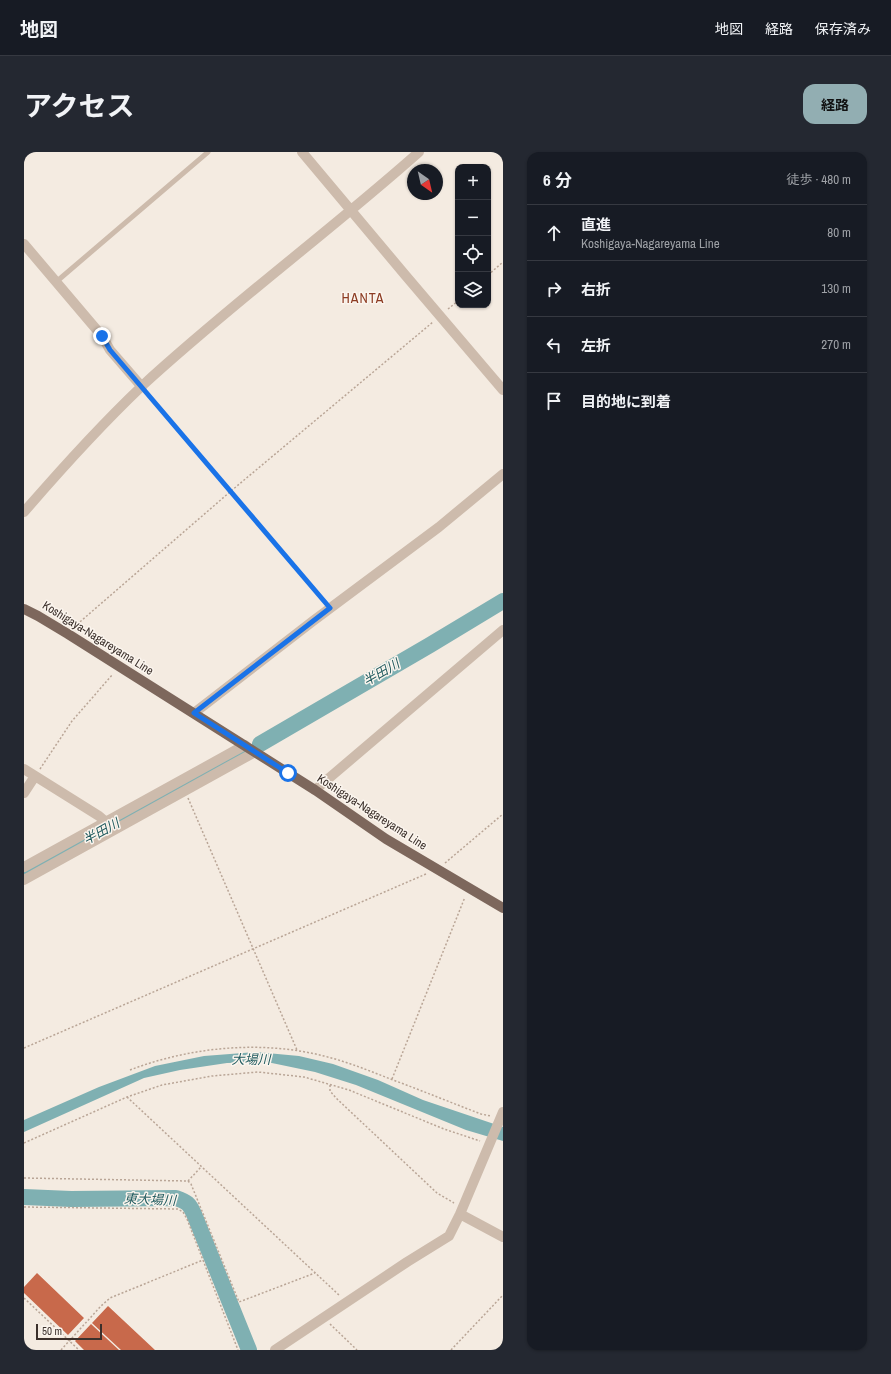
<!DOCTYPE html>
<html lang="ja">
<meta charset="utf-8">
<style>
body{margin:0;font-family:"Archivo Narrow","Noto Sans JP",sans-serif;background:#242831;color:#f1f3f6}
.controls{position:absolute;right:12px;top:12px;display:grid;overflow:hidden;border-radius:8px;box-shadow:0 1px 3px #0004}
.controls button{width:36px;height:36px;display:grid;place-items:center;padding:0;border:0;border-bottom:1px solid #363941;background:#171b24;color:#f1f3f6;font:20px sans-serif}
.compass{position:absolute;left:383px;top:12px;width:36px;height:36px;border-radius:50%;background:#171b24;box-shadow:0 1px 3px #0004;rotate:146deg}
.scale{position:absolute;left:12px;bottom:10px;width:66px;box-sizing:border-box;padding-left:4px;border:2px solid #3b302b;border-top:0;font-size:11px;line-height:14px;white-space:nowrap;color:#3b302b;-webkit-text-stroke:3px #fbf5ee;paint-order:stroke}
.stop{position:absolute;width:12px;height:12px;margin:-9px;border:3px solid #1a73e8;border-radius:50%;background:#fff}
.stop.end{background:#1a73e8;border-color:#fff;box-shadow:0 1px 4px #0008}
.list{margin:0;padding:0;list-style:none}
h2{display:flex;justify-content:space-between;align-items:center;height:52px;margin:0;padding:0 16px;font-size:17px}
h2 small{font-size:13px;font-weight:400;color:#9ea1a6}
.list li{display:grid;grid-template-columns:26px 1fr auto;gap:12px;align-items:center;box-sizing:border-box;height:56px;padding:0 16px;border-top:1px solid #363941}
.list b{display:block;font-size:15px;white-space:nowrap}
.list p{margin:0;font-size:13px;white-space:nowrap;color:#9ea1a6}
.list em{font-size:13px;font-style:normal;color:#9ea1a6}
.icon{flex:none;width:22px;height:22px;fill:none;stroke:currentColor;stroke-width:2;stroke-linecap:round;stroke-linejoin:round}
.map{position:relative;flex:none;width:479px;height:1198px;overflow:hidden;border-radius:12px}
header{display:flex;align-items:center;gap:24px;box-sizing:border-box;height:56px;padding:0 20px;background:#171b24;border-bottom:1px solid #363941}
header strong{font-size:19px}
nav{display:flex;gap:22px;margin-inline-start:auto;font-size:14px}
.intro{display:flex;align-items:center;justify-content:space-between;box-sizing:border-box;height:96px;padding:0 24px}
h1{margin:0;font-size:28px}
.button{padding:10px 18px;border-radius:12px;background:#92aeb2;color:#111;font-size:14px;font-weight:700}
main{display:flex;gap:24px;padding:0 24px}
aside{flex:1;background:#171b24;border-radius:12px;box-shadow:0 1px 3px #0004}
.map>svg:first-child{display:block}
.water{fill:#7fb0b2}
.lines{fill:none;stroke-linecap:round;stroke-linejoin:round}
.river{stroke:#7fb0b2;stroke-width:16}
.building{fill:#c8694b}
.path{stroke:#b9a596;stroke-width:1.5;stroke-dasharray:2 2;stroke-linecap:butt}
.lane{stroke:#cdbbac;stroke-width:5}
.street{stroke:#cdbbac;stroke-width:10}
.primary{stroke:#7d675c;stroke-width:10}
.route{stroke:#1a73e8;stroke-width:5}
.labels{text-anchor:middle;stroke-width:3;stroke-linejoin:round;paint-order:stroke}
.street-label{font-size:12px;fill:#3b302b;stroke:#fbf5ee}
.water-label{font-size:13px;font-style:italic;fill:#1f5a5e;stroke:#fbf5ee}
.quarter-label{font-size:14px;letter-spacing:1px;fill:#8c3b22;stroke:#fbf5ee}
</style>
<header>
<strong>地図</strong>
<nav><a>地図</a><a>経路</a><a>保存済み</a></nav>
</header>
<div class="intro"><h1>アクセス</h1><a class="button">経路</a></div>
<main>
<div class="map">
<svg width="479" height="1198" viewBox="0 0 479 1198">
<rect width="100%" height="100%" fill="#f4ebe1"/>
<path class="water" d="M232 900 275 904 309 912 354 928 399 948 479 975V989L442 978 332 933 291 920 243 910 203 911 156 918 120 926 0 980V968L75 935 131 914 180 904Z"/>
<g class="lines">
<path class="river" d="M236 592 406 493 479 449
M0 721 217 602
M0 1045 47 1047 152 1046C163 1050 165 1051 170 1062L225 1198"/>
</g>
<path class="building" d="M13 1121 60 1166 44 1183 0 1141V1135Z
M84 1154 131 1198H97L68 1171Z
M67 1172 95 1198H60L51 1189Z"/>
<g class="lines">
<path class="path" d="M464 123 479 110
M424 157 434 149
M123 241 300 448
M50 475 207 339 409 170
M16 617 48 569 89 522
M164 646 273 898
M421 711 479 662
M0 896 402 722
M106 918C166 895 237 888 300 904 324 910 346 919 369 928 399 939 428 951 457 962L467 964
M368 927 441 745
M306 933V939L312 946 413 1041 430 1051
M103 945 316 1144
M0 991 103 945 138 933 188 924 234 920 280 925 325 938 420 977 456 989
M0 1026 164 1029 167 1032 215 1150 291 1121
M164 1029 177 1015
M0 1055 154 1057 159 1060 163 1067 214 1198
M0 1146 55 1198
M306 1172 333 1198
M37 1198 77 1154 86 1146 179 1108
M427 1198 479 1143"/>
<path class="lane" d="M32 130 184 0"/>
<path class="street" d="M278 0 382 124 479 238
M0 92 78 184 86 198 118 235
M0 360C38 316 76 274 118 234 207 152 305 80 395 0
M170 561 289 469 415 375 479 322
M0 617 75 664 82 670 85 675
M291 638 479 478
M0 641 11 624
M0 715 221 593
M0 728 231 600
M436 1062 479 1085
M251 1198 383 1110 425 1084 436 1062 479 960"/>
<path class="primary" d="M0 457 14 464 44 482 291 638 362 687 479 756"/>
</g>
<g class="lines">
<path class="route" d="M78 184 86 198 306 456 170 561 264 621"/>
</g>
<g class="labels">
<g class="street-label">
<text transform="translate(74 486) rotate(32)" y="4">Koshigaya-Nagareyama Line</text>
<text transform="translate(348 660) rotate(33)" y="4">Koshigaya-Nagareyama Line</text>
</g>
<g class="water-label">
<text transform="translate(357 520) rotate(-30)" y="5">半田川</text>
<text transform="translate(77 679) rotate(-29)" y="5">半田川</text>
<text x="227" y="912">大場川</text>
<text transform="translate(126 1047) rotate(2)" y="5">東大場川</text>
</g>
<g class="quarter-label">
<text x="339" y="151">HANTA</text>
</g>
</g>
</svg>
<div class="controls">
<button>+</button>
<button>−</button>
<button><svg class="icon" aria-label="locate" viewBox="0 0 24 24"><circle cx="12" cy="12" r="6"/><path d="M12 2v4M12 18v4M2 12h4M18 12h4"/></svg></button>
<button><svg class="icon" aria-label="layers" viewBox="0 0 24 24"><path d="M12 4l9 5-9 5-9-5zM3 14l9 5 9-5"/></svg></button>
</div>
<svg class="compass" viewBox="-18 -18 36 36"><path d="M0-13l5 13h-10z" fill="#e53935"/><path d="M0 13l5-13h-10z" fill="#9ea1a6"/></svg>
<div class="scale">50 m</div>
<div class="stop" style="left:264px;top:621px"></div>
<div class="stop end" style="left:78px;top:184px"></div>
</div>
<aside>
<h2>6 分<small>徒歩 · 480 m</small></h2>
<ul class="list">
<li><svg class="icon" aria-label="ahead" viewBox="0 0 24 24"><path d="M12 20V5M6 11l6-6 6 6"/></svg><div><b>直進</b><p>Koshigaya-Nagareyama Line</p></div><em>80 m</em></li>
<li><svg class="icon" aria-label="right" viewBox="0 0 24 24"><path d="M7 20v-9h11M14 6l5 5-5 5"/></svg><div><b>右折</b></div><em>130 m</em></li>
<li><svg class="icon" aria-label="left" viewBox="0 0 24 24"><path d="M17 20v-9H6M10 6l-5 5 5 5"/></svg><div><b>左折</b></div><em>270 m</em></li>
<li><svg class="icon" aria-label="arrive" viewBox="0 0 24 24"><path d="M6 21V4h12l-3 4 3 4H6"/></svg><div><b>目的地に到着</b></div></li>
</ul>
</aside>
</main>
